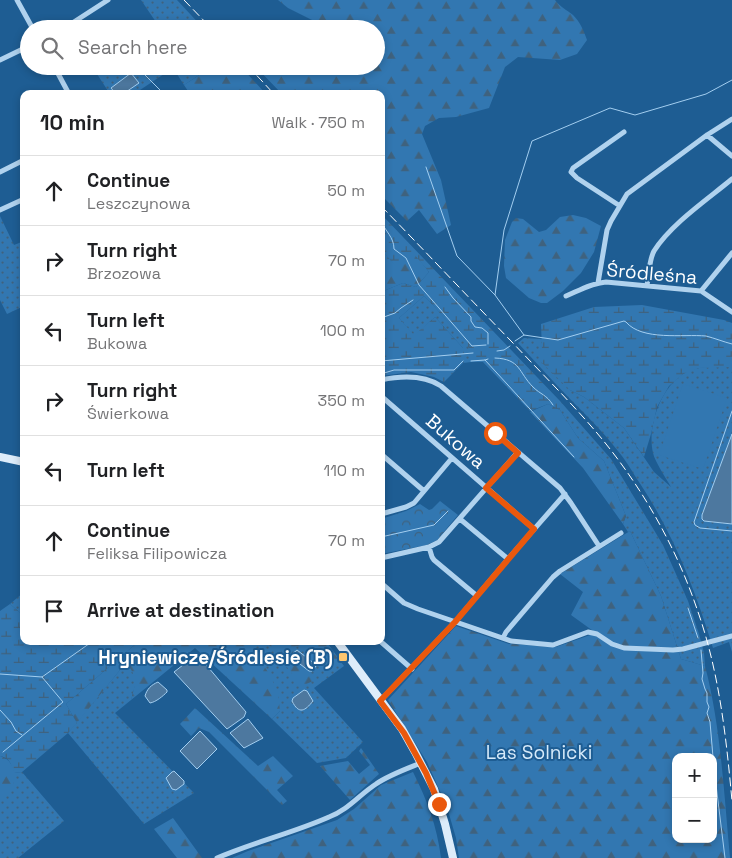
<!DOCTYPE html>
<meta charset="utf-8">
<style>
body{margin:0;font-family:"Space Grotesk",sans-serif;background:#f2f2f2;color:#202124}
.controls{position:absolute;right:15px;bottom:15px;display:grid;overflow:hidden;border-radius:10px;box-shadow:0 2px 8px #0003}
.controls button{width:45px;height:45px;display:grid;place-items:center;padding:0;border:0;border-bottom:1px solid #e0e0e0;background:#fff;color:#202124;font:25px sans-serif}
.stop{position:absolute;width:15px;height:15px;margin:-11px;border:4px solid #ea580c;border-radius:50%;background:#fff}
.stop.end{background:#ea580c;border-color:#fff;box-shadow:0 1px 5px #0008}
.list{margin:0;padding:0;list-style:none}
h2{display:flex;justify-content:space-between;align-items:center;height:65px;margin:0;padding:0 20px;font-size:21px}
h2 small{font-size:16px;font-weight:400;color:#757577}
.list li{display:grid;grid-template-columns:32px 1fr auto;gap:15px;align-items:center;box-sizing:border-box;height:70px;padding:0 20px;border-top:1px solid #e0e0e0}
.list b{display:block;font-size:19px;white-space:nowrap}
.list p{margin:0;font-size:16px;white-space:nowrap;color:#757577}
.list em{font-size:16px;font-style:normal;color:#757577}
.icon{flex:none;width:28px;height:28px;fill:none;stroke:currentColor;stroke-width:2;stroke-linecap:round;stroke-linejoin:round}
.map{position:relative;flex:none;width:732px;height:858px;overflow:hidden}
.search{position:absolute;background:#fff;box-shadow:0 2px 8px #0003;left:20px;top:20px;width:365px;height:55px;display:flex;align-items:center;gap:12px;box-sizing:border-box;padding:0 18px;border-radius:28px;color:#757577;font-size:19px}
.panel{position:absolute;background:#fff;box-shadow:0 2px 8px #0003;left:20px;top:90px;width:365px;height:555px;border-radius:10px}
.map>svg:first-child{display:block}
.grass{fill:url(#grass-dots)}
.forest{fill:url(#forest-firs);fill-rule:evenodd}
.wetland{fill:url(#wetland-marsh)}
.park{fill:url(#park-crowns)}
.pitch{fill:#3277b1}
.water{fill:#4d789f;stroke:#a3cef0}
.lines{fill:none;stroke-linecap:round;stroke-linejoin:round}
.stream{stroke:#a3cef0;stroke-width:1}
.street{stroke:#b0d2ee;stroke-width:5}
.secondary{stroke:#ddecfa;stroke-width:8}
.rail{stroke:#fff;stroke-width:1;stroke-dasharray:9 4;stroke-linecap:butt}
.route{stroke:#ea580c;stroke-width:6}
.poi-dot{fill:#fdc66f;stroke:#1e5d93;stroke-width:2}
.labels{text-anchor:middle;stroke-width:4;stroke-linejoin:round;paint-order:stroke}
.street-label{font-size:19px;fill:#fff;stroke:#1e5d93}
.poi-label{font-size:19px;font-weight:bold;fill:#fff;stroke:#1e5d93;text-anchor:end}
.park-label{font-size:19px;fill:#d6eafa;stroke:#1e5d93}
</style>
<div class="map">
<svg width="732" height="858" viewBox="0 0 732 858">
<defs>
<pattern id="grass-dots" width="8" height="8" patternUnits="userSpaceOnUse" patternTransform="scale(1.25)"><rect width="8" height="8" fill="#3277b1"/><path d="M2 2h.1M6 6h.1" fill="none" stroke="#3f627e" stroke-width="1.8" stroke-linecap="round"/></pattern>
<pattern id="forest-firs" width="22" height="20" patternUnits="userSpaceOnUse" patternTransform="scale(1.25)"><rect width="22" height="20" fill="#3277b1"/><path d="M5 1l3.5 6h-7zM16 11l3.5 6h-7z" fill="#3f627e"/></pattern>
<pattern id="wetland-marsh" width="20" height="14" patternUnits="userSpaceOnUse" patternTransform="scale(1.25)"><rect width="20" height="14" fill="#3277b1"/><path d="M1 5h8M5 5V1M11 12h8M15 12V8" fill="none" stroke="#3f627e"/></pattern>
<pattern id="park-crowns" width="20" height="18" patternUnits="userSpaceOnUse" patternTransform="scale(1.25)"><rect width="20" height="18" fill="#3277b1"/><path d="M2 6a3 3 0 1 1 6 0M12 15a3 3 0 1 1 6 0" fill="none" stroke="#3f627e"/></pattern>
</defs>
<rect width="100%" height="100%" fill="#1e5d93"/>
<path class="grass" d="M141 0H177L204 29H152L158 25Z
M102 66H213L184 85 173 68 134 94H110L95 71Z
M0 216 14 245 24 241V306L7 314 0 300Z
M424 296 434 306 471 349V362L463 363V348L435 317 414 336 399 318Z
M524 338 558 340 570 390 584 397 624 428 654 472 671 487C666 478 655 462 653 453 647 427 660 389 683 374 697 365 716 367 732 367V434L702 515V519L705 521 732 524V652L729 642 713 648C694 586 672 530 635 476 630 468 625 459 618 451 604 433 588 417 572 401 553 382 536 362 518 343Z
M560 401 611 459 663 545 688 601 699 634 704 653 705 666 681 659 661 596 630 531 628 532 623 524 626 516 604 461 578 438 560 410Z
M24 592V616L10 604Z
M247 641H326L344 666 314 688 363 742 346 758 317 763 272 719 280 711Z
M129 666 135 675V686L131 700 115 713 194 793 144 824 68 733 120 670Z
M22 772 64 821 18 858H0V783L14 773Z"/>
<path class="forest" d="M278 0H555C560 7 567 10 573 15 580 22 584 31 587 40L577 54 560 60 518 57 505 67 489 108 456 117 439 118 425 126 422 134 441 180 451 225 437 234 419 210 407 221 381 195V94H282L255 66H376V29H330L288 8Z
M213 66H240L266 94H190L184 85Z
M573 215 586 218 601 226 594 252 581 273 563 291 547 303H541L529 298 506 278 504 266 505 240 512 222 516 218 523 219 539 232 546 230 560 217Z
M381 249 396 266 414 253 429 272 416 287 403 283 381 292Z
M548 404 560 410 578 438 604 461 626 516 623 524 583 468 530 412Z
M630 531 661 596 681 659 705 666C721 727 724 795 730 858H459L456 838 447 807 427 762 388 700 456 626 509 644 556 647 596 633 571 615 583 592 560 574ZM676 757H713V839H676Z
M139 641H247L270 675 278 693 280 711 272 719 195 648 131 700C135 685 138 680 129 666L120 670 77 723 66 704Z
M266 641H324L340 661 333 667 296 646 289 656 310 675 313 681 302 686Z
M195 708 258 766 273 756 293 776 277 790 287 801 282 805 209 732 199 728 191 736 180 724Z
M361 748 379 774 350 800 320 766 348 761 359 774 370 765 359 751Z
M0 756C19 761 20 791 0 797Z
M413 772C427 800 437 826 441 858H232L248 851 337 820 354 809 381 785Z
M173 818 202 858H177L154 829Z"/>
<path class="wetland" d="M381 214 560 401V410L548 404 530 411 483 362H471L470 349 434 306 424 296 399 318 414 335 435 317 463 348V363L444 382 434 377 411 372 381 376V292L403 283 416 287 429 272 414 254 396 267 381 249Z
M642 305 724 320 732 323V367L699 368 683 374 669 386 657 407 651 434 644 457 624 428 584 397 570 390 541 362 538 355 542 350 541 324 594 307Z
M10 604 24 616V641H139L66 704 77 723 68 733 22 772 14 773C11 764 10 758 0 756V611Z"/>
<path class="park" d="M440 501 458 515 437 540 427 545 381 554V519L406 511 420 504 429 510 432 509Z"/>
<path class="pitch" d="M683 384 727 398 703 469 659 455Z"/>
<path class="water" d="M131 73 139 83 123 94H116L111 88Z
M732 434V524L704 521 702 519V515Z
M297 650 315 664 316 666 312 671H309L291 657V655Z
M197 654 246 712 244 717 227 729 174 672Z
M158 682 167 690V692C163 696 156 702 150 703L145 696C147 689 151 685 158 682Z
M304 690 307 691 313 701C305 711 299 715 292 701L293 698Z
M248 719 263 738 244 748 230 733Z
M200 731 217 749 197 769 180 751Z
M174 771 184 781V784L176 790 172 789 166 778 172 772Z"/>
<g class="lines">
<path class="stream" d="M132 66 144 74 164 94
M426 167 457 256 495 295
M381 221C385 231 394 237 394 249L406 258 419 285 472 346 486 345
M445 287 453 298 471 317V321L475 327 482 328 488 333V344
M381 322 384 317 395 313 401 308 413 300
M524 335 495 295 504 230 532 141 610 108 635 115 706 94 732 80
M515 341 524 335 558 340 624 321 626 322C642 341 683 334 706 336 714 338 724 342 732 344
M497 351 504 350 510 346
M495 358C521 359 518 372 533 387 541 395 546 394 553 405
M485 360 574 457
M381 361 473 353
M471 361 485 360 488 359
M381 374 394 370H454L463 361
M732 411 694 522 695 525 700 528 732 531
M381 537 434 525 448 511
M688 608 698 638
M701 650 703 673 702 679 705 689 707 693V702L709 707 707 713 710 722 713 757
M0 674 42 677 93 641
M0 710 11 722 16 731 22 735
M3 752 63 702 42 677
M713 760 725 858"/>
<path class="street" d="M17 0 33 29
M63 29 108 0
M0 60 29 46
M54 66 69 94
M707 135 732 156
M0 172 24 160
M620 206 577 178 571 172 573 168 624 132
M0 210 24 199
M598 283 607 230 611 221 627 194 707 135 732 119
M647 285C649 275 649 260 654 251 671 224 708 199 732 179
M701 291 732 253
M566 296C580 290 592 283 606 282L701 291 732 312
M381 380C400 376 424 375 441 386L560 488 571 503 599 546
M381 396 534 529
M381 454 424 491
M23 512 24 510
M381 514 406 507 414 503 452 458
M460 519 508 559
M429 547 432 557 434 560 477 596
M381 558 429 547 439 542 517 453
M381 583 404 603 418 609 511 641 553 645 588 632 597 634 612 644 624 648 673 650 683 649 732 636
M503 638 506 632 553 577 560 571 621 533
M380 641 412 669
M380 701 455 622 508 559 565 494
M217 858C254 842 293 833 329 817 348 810 359 795 376 784 389 775 406 769 421 763"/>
<path class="secondary" d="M0 457 24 462
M337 641 402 729 415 752 434 789 445 824 453 858"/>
<path class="rail" d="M184 0 212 29
M248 66 274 94
M381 206C425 251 468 297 512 342 542 374 574 405 602 439 643 489 676 547 697 609 719 671 726 735 732 801"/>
</g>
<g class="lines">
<path class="route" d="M439 804 426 773 404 733 380 701 455 622 534 529 486 488 518 453 495 433"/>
</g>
<rect class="poi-dot" x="338" y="652" width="10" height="10" rx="2.5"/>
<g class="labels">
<g class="street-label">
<text transform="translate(652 273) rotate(5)" y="7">Śródleśna</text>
<text transform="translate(456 441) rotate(41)" y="7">Bukowa</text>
</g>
<g class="poi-label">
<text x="333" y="664">Hryniewicze/Śródlesie (B)</text>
</g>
<g class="park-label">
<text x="539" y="759">Las Solnicki</text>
</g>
</g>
</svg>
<div class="controls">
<button>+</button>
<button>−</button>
</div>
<div class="stop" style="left:495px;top:433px"></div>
<div class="stop end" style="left:439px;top:804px"></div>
<div class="search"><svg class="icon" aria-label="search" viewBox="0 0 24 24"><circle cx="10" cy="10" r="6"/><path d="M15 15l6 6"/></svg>Search here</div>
<section class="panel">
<h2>10 min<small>Walk · 750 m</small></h2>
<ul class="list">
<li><svg class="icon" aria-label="ahead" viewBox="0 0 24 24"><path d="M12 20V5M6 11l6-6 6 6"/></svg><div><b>Continue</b><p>Leszczynowa</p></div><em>50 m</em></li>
<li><svg class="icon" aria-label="right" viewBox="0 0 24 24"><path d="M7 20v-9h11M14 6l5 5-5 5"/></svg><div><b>Turn right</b><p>Brzozowa</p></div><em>70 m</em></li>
<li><svg class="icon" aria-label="left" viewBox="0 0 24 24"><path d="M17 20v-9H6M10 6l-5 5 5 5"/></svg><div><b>Turn left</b><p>Bukowa</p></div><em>100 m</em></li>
<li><svg class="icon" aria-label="right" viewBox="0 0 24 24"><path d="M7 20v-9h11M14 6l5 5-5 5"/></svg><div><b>Turn right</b><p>Świerkowa</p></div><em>350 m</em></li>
<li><svg class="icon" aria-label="left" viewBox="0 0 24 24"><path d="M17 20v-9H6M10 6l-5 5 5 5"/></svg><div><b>Turn left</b></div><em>110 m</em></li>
<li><svg class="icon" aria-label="ahead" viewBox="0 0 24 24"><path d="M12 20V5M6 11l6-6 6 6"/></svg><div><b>Continue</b><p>Feliksa Filipowicza</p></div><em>70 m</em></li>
<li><svg class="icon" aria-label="arrive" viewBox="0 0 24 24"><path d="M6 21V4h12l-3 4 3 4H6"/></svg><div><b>Arrive at destination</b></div></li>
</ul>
</section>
</div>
